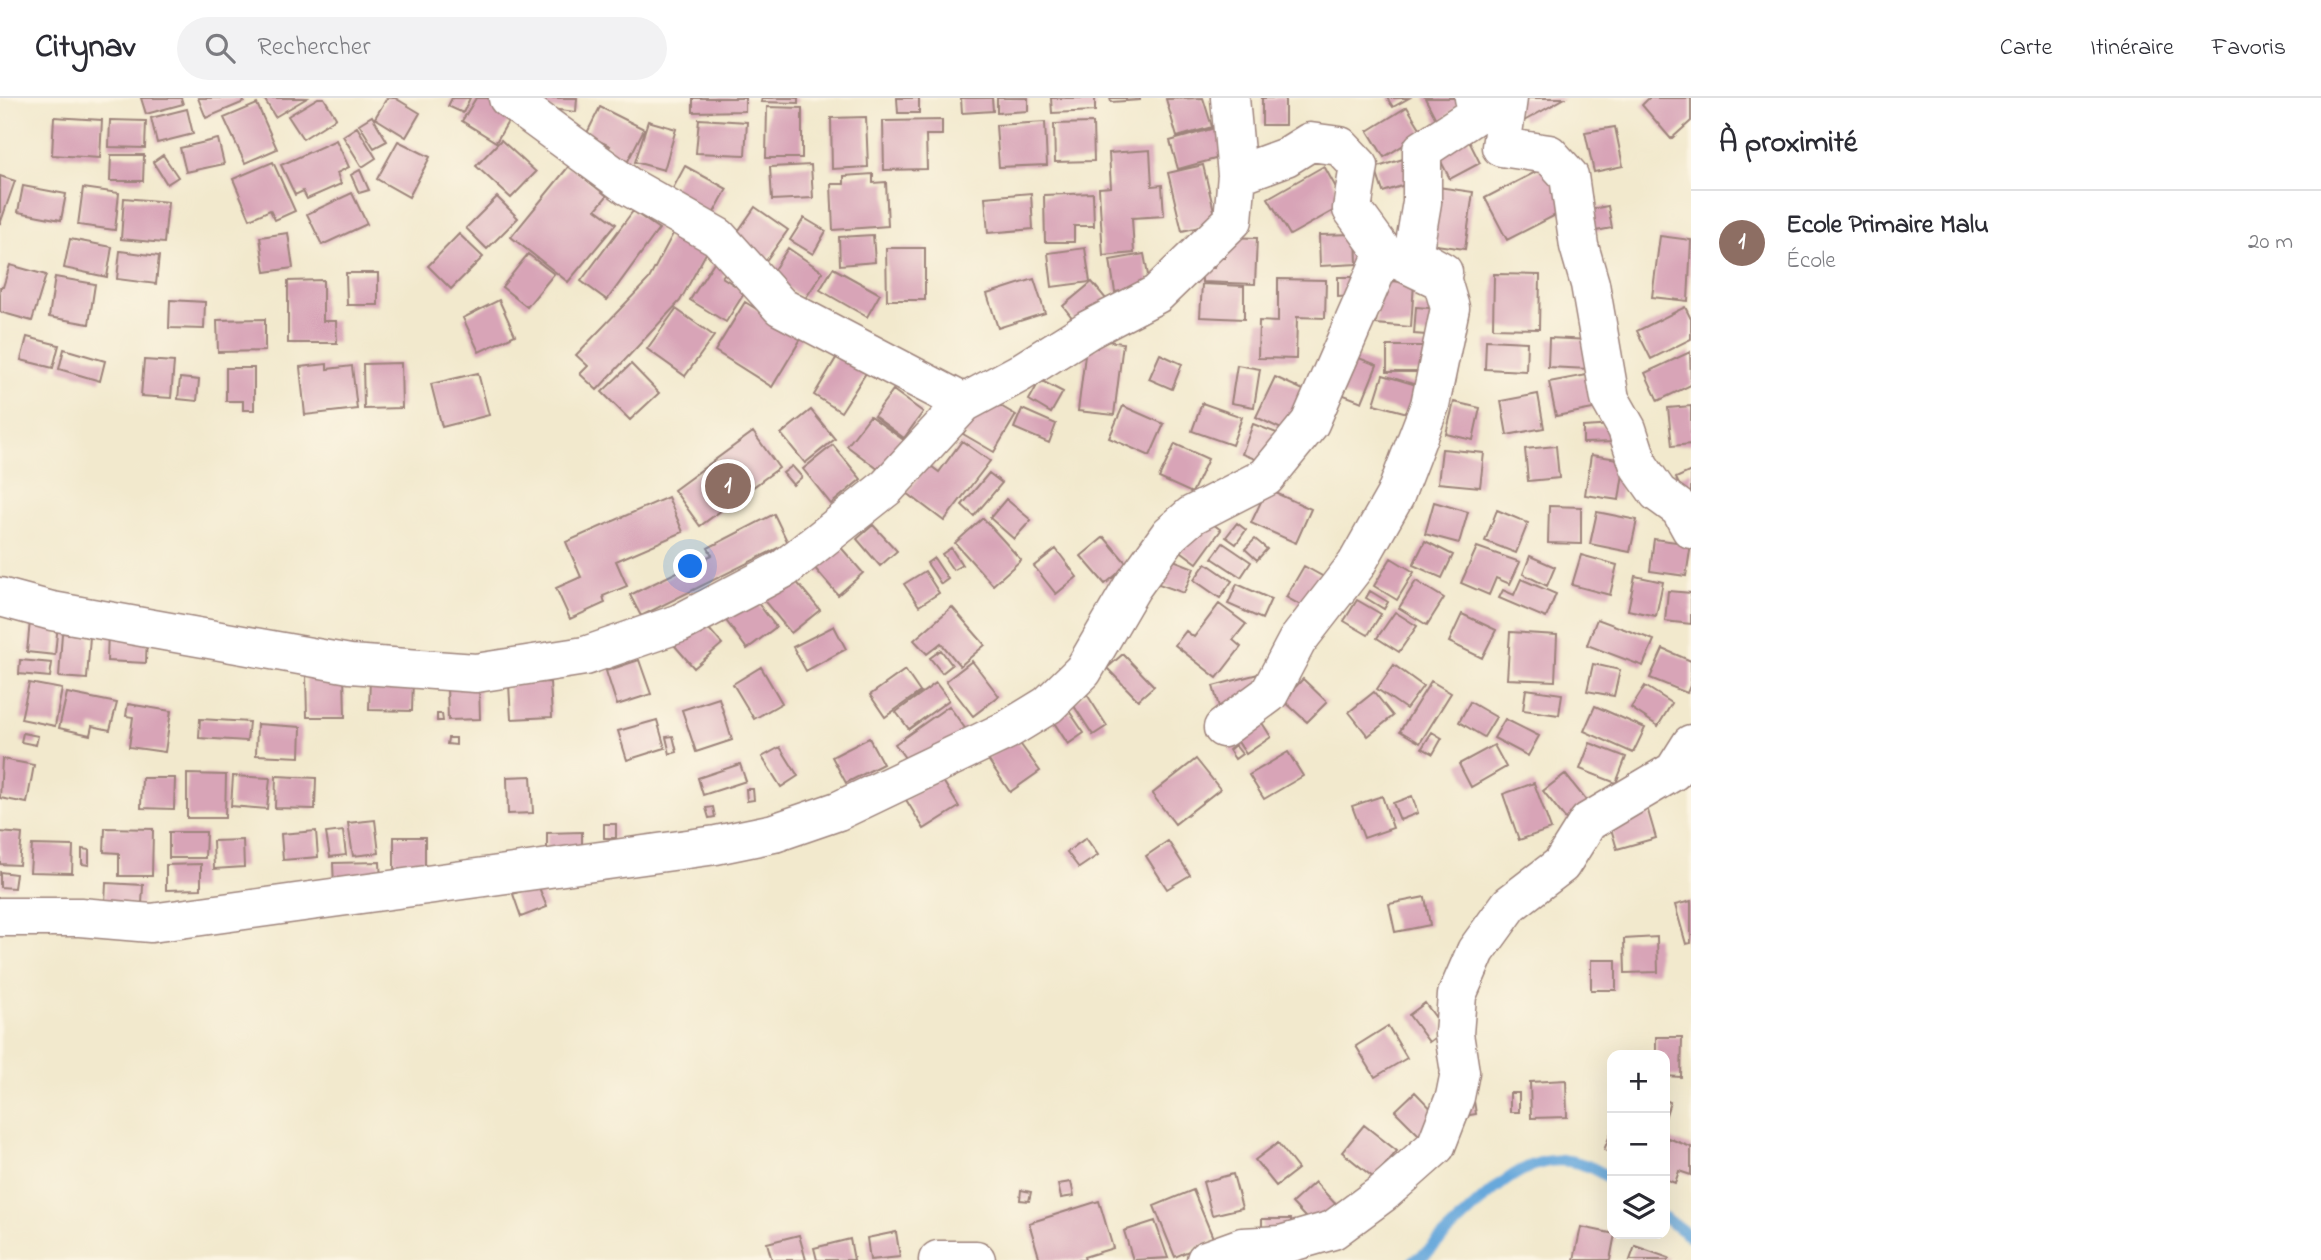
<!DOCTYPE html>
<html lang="fr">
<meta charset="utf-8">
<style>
body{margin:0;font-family:"Indie Flower",sans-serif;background:#f2f2f3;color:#2b2b33}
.controls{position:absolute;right:21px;bottom:21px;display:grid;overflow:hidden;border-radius:14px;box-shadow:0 7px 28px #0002}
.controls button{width:63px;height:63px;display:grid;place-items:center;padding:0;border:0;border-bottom:2px solid #e1e1e2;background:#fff;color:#2b2b33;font:35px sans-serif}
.you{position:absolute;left:691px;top:469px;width:24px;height:24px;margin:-18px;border:5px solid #fff;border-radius:50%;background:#1a73e8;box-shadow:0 0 0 10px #1a73e833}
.badge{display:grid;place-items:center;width:46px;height:46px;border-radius:50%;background:#1f6fb2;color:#fff;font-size:23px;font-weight:700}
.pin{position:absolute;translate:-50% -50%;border:4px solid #fff;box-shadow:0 2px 7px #0006}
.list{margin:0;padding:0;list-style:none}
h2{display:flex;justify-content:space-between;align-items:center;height:91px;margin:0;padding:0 28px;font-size:30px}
h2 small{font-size:23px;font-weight:400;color:#7c7c81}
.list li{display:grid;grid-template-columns:46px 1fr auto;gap:21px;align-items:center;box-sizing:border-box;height:105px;padding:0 28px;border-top:2px solid #e1e1e2}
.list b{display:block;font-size:26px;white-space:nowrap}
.list p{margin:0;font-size:23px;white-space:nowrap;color:#7c7c81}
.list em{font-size:23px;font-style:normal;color:#7c7c81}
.icon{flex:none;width:38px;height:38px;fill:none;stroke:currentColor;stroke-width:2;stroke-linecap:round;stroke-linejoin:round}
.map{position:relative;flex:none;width:1691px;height:1162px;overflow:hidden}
header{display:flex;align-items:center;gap:42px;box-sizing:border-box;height:98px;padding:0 35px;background:#fff;border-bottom:2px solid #e1e1e2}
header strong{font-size:33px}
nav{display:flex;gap:38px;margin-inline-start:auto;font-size:24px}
.search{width:490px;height:63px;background:#f2f2f3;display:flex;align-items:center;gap:18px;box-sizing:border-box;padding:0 24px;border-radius:38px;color:#7c7c81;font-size:26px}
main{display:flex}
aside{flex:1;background:#fff}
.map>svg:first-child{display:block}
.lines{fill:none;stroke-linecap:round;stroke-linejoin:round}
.stream{stroke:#68a8db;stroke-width:12}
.building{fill:#d8a4b7}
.street-casing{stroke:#9e847c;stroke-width:41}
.street{stroke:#fff;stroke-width:38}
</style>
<header>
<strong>Citynav</strong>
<div class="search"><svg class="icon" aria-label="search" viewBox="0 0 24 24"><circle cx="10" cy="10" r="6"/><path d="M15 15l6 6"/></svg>Rechercher</div>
<nav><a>Carte</a><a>Itinéraire</a><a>Favoris</a></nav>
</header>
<main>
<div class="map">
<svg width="1691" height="1162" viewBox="0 0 1691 1162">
<rect width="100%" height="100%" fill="#fcf5e5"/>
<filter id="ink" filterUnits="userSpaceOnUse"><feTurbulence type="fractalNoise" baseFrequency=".0143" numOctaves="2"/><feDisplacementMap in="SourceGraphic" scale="14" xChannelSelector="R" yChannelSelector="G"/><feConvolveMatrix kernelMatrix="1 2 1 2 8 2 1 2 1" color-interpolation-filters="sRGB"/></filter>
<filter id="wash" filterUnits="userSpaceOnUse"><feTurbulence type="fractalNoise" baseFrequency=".00686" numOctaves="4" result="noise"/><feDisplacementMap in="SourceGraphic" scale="28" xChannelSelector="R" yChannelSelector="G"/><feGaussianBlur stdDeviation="1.57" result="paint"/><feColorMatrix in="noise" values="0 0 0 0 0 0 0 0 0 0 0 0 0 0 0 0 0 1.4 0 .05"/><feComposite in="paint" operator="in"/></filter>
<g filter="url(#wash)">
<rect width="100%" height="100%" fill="#f2e9cd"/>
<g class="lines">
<path class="stream" d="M1665 1120 1691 1139
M1414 1162C1425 1159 1435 1146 1443 1139 1494 1092 1541 1030 1612 1082"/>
</g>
<g id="blocks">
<path class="building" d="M141 0H181L183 6 146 16Z
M198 0H242L244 4 206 20Z
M268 0H307L275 19 265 2Z
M318 0H324L336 20 303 41 288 18Z
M387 0H395L420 15 406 39 375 20Z
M452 0H470L463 15 448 8Z
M476 0H488L513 15 496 44 462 23Z
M534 0H577L576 14 533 9Z
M693 0H745V13L693 14Z
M762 0H798V5L761 4Z
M897 0H919V15H898Z
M961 0H992L993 13 962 15Z
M997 0H1028V13L997 15Z
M1051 0H1095V13L1052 15Z
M1110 0H1140V2L1111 4Z
M1203 0 1212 29 1177 39 1166 1Z
M1262 0H1285V27H1262Z
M1387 0H1409L1393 9Z
M1425 0H1464L1439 27Z
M1510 0H1565L1524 23Z
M1649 0H1691V23L1671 41 1642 7Z
M257 6 277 51 245 65 224 20Z
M600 9 644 31 627 65 606 55 610 48 586 37Z
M767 9 802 10V60H766Z
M1407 9 1423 35 1384 59 1368 33Z
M187 11 193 36 157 45 151 20Z
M372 18 387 43 374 50 359 26Z
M54 19 102 22 100 60 52 57Z
M866 19 868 69 832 71 831 20Z
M699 21 747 24 745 57 696 55Z
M110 22 146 23 145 50 109 49Z
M942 22V37H926L927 71 884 72 883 23Z
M648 23 676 31 664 72 635 64Z
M1045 24 1047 67 999 69 996 27Z
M1093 25 1094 63 1055 64 1054 26Z
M357 29 376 60 362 69 343 38Z
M1218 29 1226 58 1178 71 1170 43Z
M1615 29 1623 68 1594 74 1585 34Z
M1464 33 1480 65 1450 81 1433 48Z
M218 41 224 66 186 74 180 50Z
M336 42 349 69 337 75 341 86 307 101 303 93 295 97 281 67Z
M501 42 536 74 511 100 476 68Z
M398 43 430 59 409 99 377 81Z
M1150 52 1152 88 1162 87 1164 118 1132 120 1134 155 1103 158 1099 90 1111 89 1109 55Z
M111 57H144L143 83H110Z
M163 57 178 79 167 86 153 64Z
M1409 59 1417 83 1383 94 1375 70Z
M273 64 295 113 275 122 270 112 250 121 233 81Z
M811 67 813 100 772 102 770 69Z
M1203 67 1217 125 1182 133 1168 75Z
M1549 67 1571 109 1507 142 1485 100Z
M569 68 607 98 596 111 616 126 568 184 511 139Z
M685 68 727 91 712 118 671 94Z
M1324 68 1345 106 1290 137 1268 100Z
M360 72 369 92 359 95 351 77Z
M873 76V85L886 84 888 128 833 132 831 86H844V78Z
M0 78 15 83 0 126Z
M23 88 66 96 61 122 18 114Z
M1438 89 1473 94 1465 151 1429 146Z
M83 90 119 95 115 132 78 127Z
M352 95 367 126 322 147 307 116Z
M1031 95 1033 131 988 135 985 99Z
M1093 95 1094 128H1074V144H1045L1044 97Z
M497 99 518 120 487 151 466 130Z
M124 100 168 104 164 145 121 141Z
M1608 108 1612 130 1585 135 1580 113Z
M755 109 788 132 763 167 730 145Z
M633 113 659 131 607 202 581 183Z
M804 120 826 133 813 156 790 142Z
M676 130 710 148 680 203 597 292 580 276 588 268 576 257 649 181Z
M288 135 293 170 265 174 260 139Z
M459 136 483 159 451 191 428 168Z
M1356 136 1357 166 1320 168 1319 137Z
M873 137 875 164 840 167 839 139Z
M1660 138 1691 142 1688 203 1652 199Z
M1225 139 1257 140 1255 186 1202 184V170H1214L1215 160H1225Z
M70 141 112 149 107 179 64 170Z
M788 150 823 174 805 201 770 178Z
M886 150H925V202H887Z
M1085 150 1090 184 1052 189 1048 155Z
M120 153 159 158 156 186 117 181Z
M528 156 554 176 527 209 502 189Z
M1144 156 1150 188 1115 194 1110 162Z
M716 161 729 170 722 179 745 194 726 224 690 202Z
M10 167 46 177 32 223 0 214V189H3Z
M833 170 880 196 867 219 820 192Z
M346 175H378V207H347Z
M1494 176 1540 177 1539 231 1493 230Z
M55 179 95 186 89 226 49 219Z
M1338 179H1352V198L1338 199Z
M1034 181 1045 215 998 230 987 196Z
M1278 181 1326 182 1325 220 1297 219 1296 261 1258 260 1259 223 1278 224Z
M323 182V223H336L337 245H288V183Z
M1379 182 1414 185 1411 229 1376 226Z
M1092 184 1111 207 1081 231 1063 208Z
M1202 186 1244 188V221L1200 219Z
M170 202 205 204 204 231 169 230Z
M499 202 515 237 479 254 463 220Z
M745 204 802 239 772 289 715 253Z
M1416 209 1441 211 1439 238 1414 236Z
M1685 209 1691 221V241L1651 261 1637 233Z
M676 211 714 238 685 278 647 251Z
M265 221V253L218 254 217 222Z
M27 239 59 247 53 270 21 262Z
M1549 240 1590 242 1589 271 1548 269Z
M1099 242 1123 245 1114 317 1078 313 1086 249 1097 250Z
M1486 242 1527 244 1526 273 1485 271Z
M1387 248H1433V274H1387Z
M64 251 105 263 100 283 59 271Z
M1690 254 1691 287 1658 303 1645 275Z
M1160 256 1182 266 1172 291 1149 281Z
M838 257 866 275 841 314 814 297Z
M1351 257 1377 267 1362 304 1336 294Z
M144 262 174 264 171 300 141 298Z
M401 265 402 310 364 311 363 266Z
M327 266V271L352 268 357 311 305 317 300 269Z
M631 266 659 295 630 322 602 294Z
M1237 267 1260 271 1254 309 1231 305Z
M226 270H254V312H243V303H226Z
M478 275 489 317 442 329 431 286Z
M1383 277 1423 289 1415 317 1374 306Z
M1587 277 1593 311 1556 318 1549 284Z
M1275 279 1312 296 1294 337 1256 319Z
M180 280 199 282 197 303 178 301Z
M1040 282 1063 294 1051 315 1029 302Z
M893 292 923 314 904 340 874 318Z
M1538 296 1544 330 1507 337 1501 303Z
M985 299 1016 317 994 354 963 336Z
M1454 304 1480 310 1473 342 1446 336Z
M1202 305 1242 319 1232 347 1192 333Z
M1123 308 1164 326 1150 358 1109 340Z
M1691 308V346L1672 348 1668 310Z
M1022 311 1056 326 1049 345 1014 330Z
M811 312 835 341 805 365 781 336Z
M870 318 905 343 882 374 847 348Z
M1253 326 1282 337 1271 367 1242 356Z
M1614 327 1615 344 1583 345V329Z
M753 334 779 370 700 428 674 392Z
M962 343 990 363 944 423 907 395 928 366 939 374Z
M1175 346 1208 361 1192 395 1159 380Z
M833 347 861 381 831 406 803 371Z
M1556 348 1559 380 1528 383 1525 351Z
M1442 351 1484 355 1480 389 1438 385Z
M1591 357 1625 362 1619 402 1585 397Z
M792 368 802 379 793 387 783 375Z
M1691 373V413L1676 380Z
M989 375 1002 385 974 418 962 407Z
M1267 391 1311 411 1296 445 1251 425Z
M668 399 683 434 616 463 627 488 603 498 605 505 570 521 556 490 581 479 566 444Z
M1006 401 1031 422 1014 441 990 420Z
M1434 404 1468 414 1459 445 1425 436Z
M1549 408 1581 409V446L1548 445Z
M1497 412 1528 425 1516 455 1485 443Z
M1597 414 1637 422 1630 454 1590 446Z
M774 416 788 445 641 518 630 497 712 457 708 450Z
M1202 418 1221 432 1197 465 1178 451Z
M983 420 1021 462 993 487 955 445Z
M1237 425 1246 432 1236 446 1226 439Z
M873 427 897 453 880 468 857 441Z
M1104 439 1128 467 1105 486 1081 458Z
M1255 441 1267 451 1257 462 1245 451Z
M1654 441 1691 446 1686 478 1650 473Z
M1425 443 1453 457 1442 480 1413 467Z
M1223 445 1251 464 1241 479 1212 460Z
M838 446 863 475 838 497 813 468Z
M1477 449 1520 464 1510 486 1496 480 1489 497 1461 485Z
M951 450 962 467 953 472 942 456Z
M1056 451 1077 479 1056 496 1034 468Z
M1581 457 1617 467 1610 497 1572 487Z
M1163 458 1194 470 1184 495 1153 484Z
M1530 458 1555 469 1547 488 1523 476Z
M934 460 948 481 941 486 927 465Z
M1391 460 1414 474 1397 502 1374 488Z
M1206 465 1232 483 1220 500 1194 482Z
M1304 468 1331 483 1313 514 1286 499Z
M925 473 939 495 919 508 904 486Z
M790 476 820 512 791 535 761 499Z
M1635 478 1663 484 1656 518 1628 512Z
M1521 481 1556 496 1546 520 1499 500 1503 492 1514 497Z
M1416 483 1444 500 1427 527 1399 510Z
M1237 486 1271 501 1262 521 1228 506Z
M748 492 776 529 747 551 719 513Z
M1370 493 1388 504 1384 511 1366 500Z
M1668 493 1691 495V526L1665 523Z
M1357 502 1381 516 1368 537 1344 523Z
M1219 506 1246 526 1233 542 1241 549 1217 580 1175 547 1186 533 1194 539Z
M952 509 985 547 960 568 941 545 927 556 914 542Z
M1395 514 1417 528 1399 554 1377 540Z
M1462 516 1496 532 1482 560 1449 544Z
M1597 521 1654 542 1643 568 1587 547Z
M30 523 58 525 55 557 27 554Z
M703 524 722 546 694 570 675 548Z
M834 528 846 551 806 573 793 549Z
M108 531 147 533 146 565 107 563Z
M1510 534 1557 537 1555 583 1507 581Z
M62 535 90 538 87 581 59 579Z
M1663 551 1691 563V585L1687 595 1650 580Z
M941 552 952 567 942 575 930 560Z
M1123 556 1154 588 1138 602 1107 570Z
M20 562 52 565 50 579 19 576Z
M639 562 651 596 617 607 606 573Z
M972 563 999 598 973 618 946 583Z
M1593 566 1620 572 1614 598 1587 593Z
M1394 567 1423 588 1406 611 1377 591Z
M761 569 782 605 754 621 733 586Z
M905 572 920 594 885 619 870 597Z
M1258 576 1264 596 1219 609 1213 588Z
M306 577H344L345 619H307Z
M370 580 413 581 412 613 369 612Z
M1303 581 1327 604 1307 624 1283 602Z
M1431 583 1451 595 1420 645 1400 633Z
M550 584 552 619 511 621 509 586Z
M29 585 62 591 55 628 21 621Z
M936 585 949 602 909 631 896 614Z
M479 586 480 621 448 622 447 587Z
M1645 588 1672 605 1658 628 1631 610Z
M1526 591 1562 596 1559 617 1523 612Z
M1374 594 1393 618 1368 638 1349 614Z
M67 595 117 605 110 632 92 628 90 637 59 630Z
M1086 595 1107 628 1093 637 1072 605Z
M719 600 732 642 696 654 682 612Z
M1470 604 1496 619 1484 639 1459 624Z
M128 606 171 613 165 654 129 649 133 619 126 618Z
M1065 607 1084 635 1068 646 1049 617Z
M949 608 967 633 913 671 895 646Z
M1595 608 1645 630 1633 655 1584 633Z
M437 616H442L443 623H437Z
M1257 617 1271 639 1246 656 1231 633Z
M200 621 249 624 247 643 199 640Z
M1505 621 1539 638 1528 658 1494 640Z
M657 622 665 650 627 662 618 633Z
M257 626 301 629 300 659 256 657Z
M1432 634 1442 640 1433 656 1422 650Z
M23 635 38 638 36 647 21 644Z
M673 638 677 654 670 656 666 639Z
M448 640H456V647L447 646Z
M869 640 883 666 846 685 832 659Z
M1016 640 1040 673 1010 694 987 660Z
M1590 645 1626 659 1616 685 1580 671Z
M1235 647 1242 656 1235 661 1229 652Z
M1494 647 1506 669 1471 689 1459 666Z
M780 649 798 678 781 689 762 659Z
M1288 654 1303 678 1264 701 1249 677Z
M2 661 34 667 27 705 0 700Z
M1196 661 1220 691 1175 726 1152 696Z
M740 666 746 683 703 697 698 680Z
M187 676 226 677 225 720H187Z
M1565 676 1590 707 1568 724 1543 693Z
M233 678 270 680 267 711 231 708Z
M276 678 316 680 315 711 275 710Z
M531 678 533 715 508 716 507 679Z
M940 678 959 709 924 731 905 700Z
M142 680H175L174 711 141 710Z
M1534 685 1551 731 1519 742 1503 696Z
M746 691H753L754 702 747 703Z
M1382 698 1393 730 1364 740 1352 708Z
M1412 698 1418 715 1400 722 1393 705Z
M1646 706 1656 740 1617 751 1607 717Z
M713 709 715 719 709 720 706 710Z
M375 722 379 755 353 758 348 725Z
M604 726H616V740H604Z
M105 730 153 731 152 778H119V755L104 754Z
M316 733 318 759 283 762 281 736Z
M343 733 346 757 330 759 326 735Z
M0 734 22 736 19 767 0 766Z
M169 734H206L205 760H169Z
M582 734V762L547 763V735Z
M394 739H425V772L394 771Z
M1086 740 1098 757 1079 770 1067 754Z
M243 742 244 769 214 771 213 743Z
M1168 743 1190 777 1167 791 1146 758Z
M32 747 73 748 72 775 30 774Z
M82 751 89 752V767L82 766Z
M380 764 381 786 334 787 333 765Z
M201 766V791L166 792V767Z
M0 774 16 776 14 790 0 789Z
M106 785 143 787 142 807 105 805Z
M538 787 547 809 521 819 513 796Z
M1425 799 1430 827 1395 834 1389 806Z
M1691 803V845L1686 846 1675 807Z
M1657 839 1658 874 1625 875 1624 841Z
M1591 862H1616V892H1591Z
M1425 905 1445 932 1429 944 1409 917Z
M1388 928 1407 960 1375 979 1356 948Z
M1656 939H1682L1681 979 1665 978V957H1656Z
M1566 982 1567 1019 1531 1020 1530 984Z
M1415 994 1439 1019 1420 1038 1395 1013Z
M1510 995H1519V1014H1510Z
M1665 1002 1670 1004 1665 1020Z
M1474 1003 1476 1016 1464 1018 1462 1005Z
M1364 1027 1397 1053 1374 1080 1342 1054Z
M1612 1032V1055L1604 1052Z
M1668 1040 1691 1049V1077L1679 1073 1675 1085 1665 1081Z
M1278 1045 1298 1071 1276 1088 1255 1062Z
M1233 1076 1242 1110 1212 1117 1203 1084Z
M1071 1084 1074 1098 1061 1100 1058 1086Z
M1315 1084 1340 1111 1317 1132 1292 1105Z
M1021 1092 1031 1094 1029 1103 1020 1102Z
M1193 1092 1214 1142 1175 1159 1154 1108Z
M1099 1103 1113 1150 1084 1159 1085 1162H1040L1029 1125Z
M1262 1121H1291V1136H1262Z
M1155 1123 1168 1160 1133 1162 1124 1133Z
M1581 1129 1615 1136 1610 1162H1574Z
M896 1134 900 1159 870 1162 867 1140Z
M799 1137 806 1162H772L767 1145Z
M850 1141 854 1162H817L814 1150Z
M1635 1148 1669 1160 1668 1162H1630Z"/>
</g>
</g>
<g filter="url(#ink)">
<use href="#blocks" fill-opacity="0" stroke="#9e847c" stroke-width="2"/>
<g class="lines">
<defs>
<path id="street" d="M508 0 628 88 718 139 781 209 964 305
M1230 0 1237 77
M1508 0 1501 49 1549 56 1569 78 1579 148 1590 186 1610 301 1627 331 1639 368 1658 395 1680 411 1691 431
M1443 174 1413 157 1422 104V52L1481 13 1474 0
M0 499 52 513 350 566 476 575 585 558 680 525 785 470 887 389 964 305 1020 275 1088 232 1157 196 1233 122 1237 77 1286 59 1310 44 1340 48 1359 68 1352 111 1384 155 1442 183 1450 210 1430 307 1395 398 1356 467 1297 543 1269 596 1223 630
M0 819H80L151 825 716 747 774 735 838 713 1007 632 1048 607 1083 573 1132 489 1170 436 1192 417 1266 379 1310 325 1384 155
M938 1162H976
M1206 1162 1242 1149 1281 1147 1333 1132 1383 1095 1436 1048 1455 999 1460 974 1454 936 1457 897 1476 853 1510 806 1561 767 1588 724 1674 673 1691 646"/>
</defs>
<use href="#street" class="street-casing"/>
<use href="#street" class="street"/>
</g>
</g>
</svg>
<div class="controls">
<button>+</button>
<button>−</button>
<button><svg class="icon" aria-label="layers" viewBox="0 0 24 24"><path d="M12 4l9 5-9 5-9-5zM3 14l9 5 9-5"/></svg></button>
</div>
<div class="you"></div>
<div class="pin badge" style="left:728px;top:388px;background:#8d6e63">1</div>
</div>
<aside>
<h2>À proximité<small></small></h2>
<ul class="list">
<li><span class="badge" style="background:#8d6e63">1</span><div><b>Ecole Primaire Malu</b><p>École</p></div><em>20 m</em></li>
</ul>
</aside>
</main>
